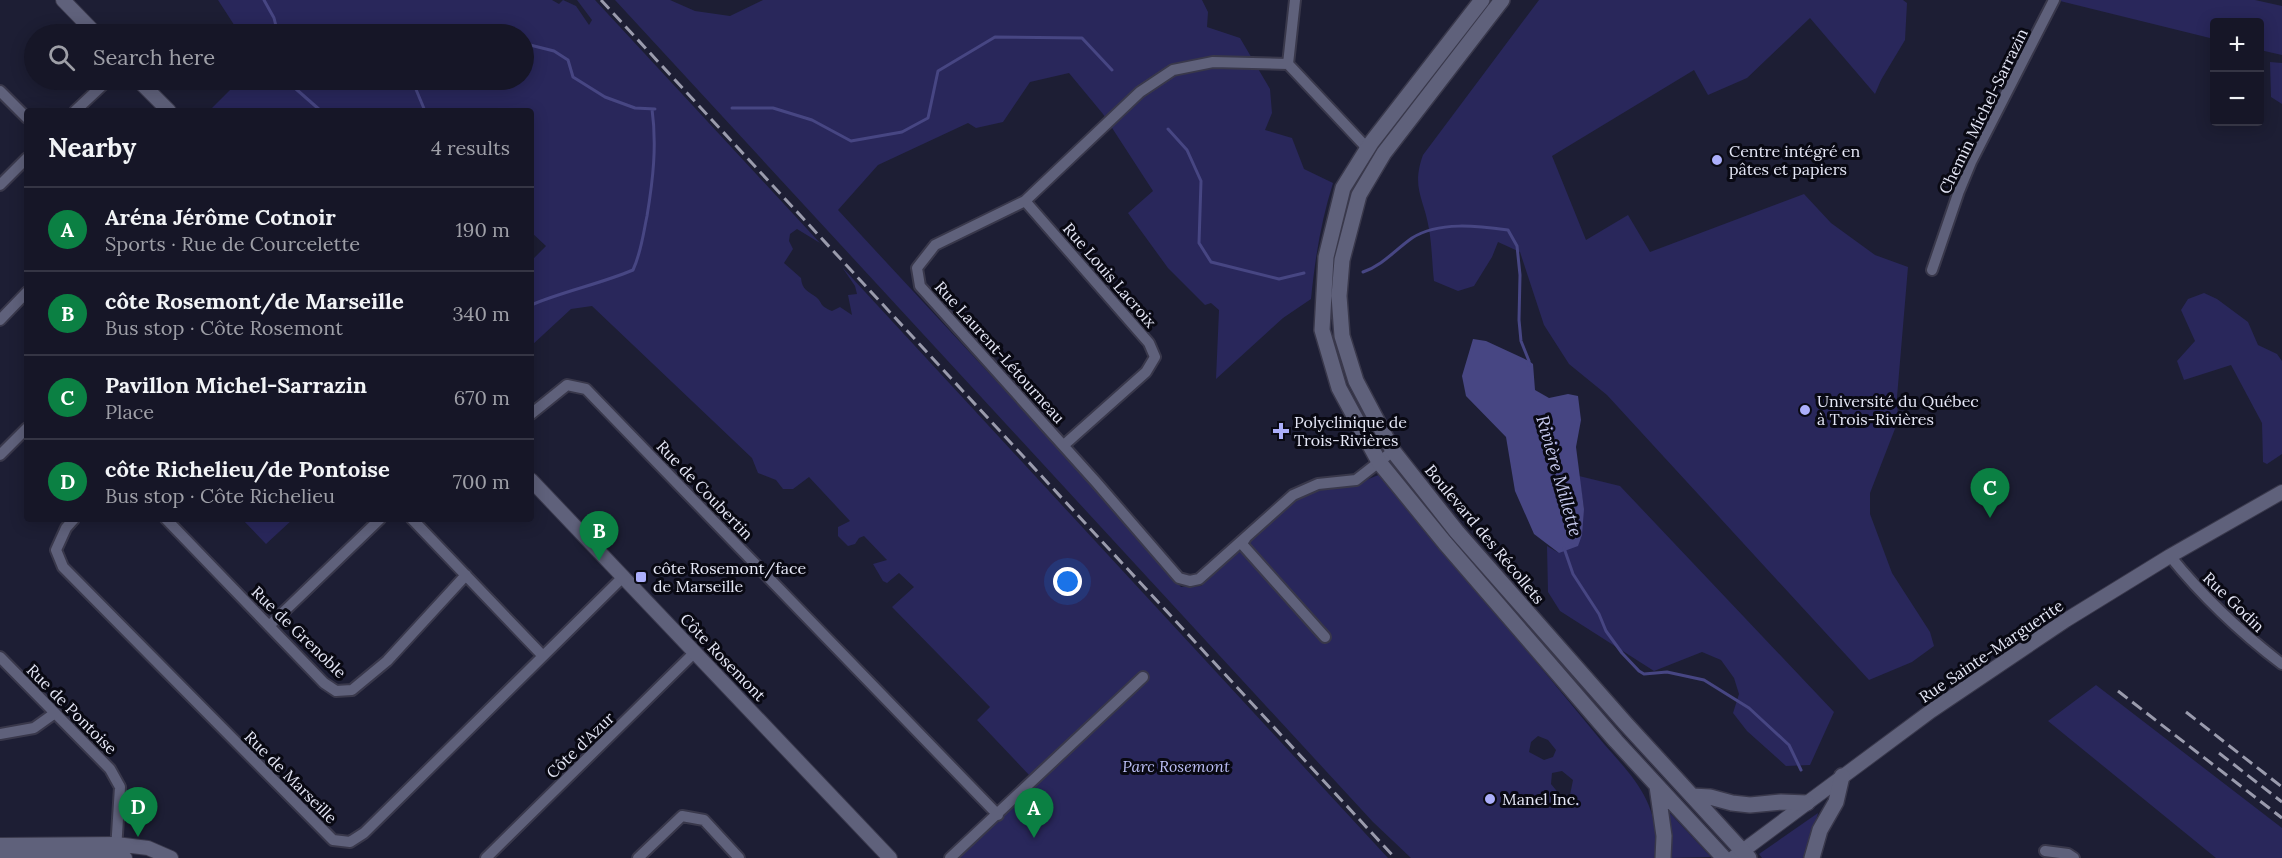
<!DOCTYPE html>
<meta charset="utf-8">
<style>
body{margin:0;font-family:Lora,serif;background:#232333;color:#f1f3f6}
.controls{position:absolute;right:18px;top:18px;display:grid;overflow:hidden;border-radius:6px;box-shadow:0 3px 15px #0003}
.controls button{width:54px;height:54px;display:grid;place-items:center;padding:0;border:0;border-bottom:2px solid #353544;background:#161627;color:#f1f3f6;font:30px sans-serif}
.you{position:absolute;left:1068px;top:582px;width:21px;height:21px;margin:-15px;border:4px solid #fff;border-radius:50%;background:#1a73e8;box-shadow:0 0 0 9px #1a73e833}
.badge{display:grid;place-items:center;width:39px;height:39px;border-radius:50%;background:#0b8043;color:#fff;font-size:20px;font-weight:700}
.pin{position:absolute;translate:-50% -50px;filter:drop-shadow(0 2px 3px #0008)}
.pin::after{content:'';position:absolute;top:32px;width:21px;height:18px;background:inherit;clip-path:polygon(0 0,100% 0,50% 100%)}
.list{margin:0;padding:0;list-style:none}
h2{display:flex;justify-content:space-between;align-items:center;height:78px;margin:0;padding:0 24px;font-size:26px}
h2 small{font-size:20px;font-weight:400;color:#9e9fa7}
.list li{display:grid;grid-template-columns:39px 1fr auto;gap:18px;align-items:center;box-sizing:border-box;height:84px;padding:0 24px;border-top:2px solid #353544}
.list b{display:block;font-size:22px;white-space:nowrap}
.list p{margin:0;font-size:20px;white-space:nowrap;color:#9e9fa7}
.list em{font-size:20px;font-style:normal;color:#9e9fa7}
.icon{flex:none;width:33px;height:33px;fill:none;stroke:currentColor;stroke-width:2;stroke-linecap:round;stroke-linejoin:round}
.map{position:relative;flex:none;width:2282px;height:858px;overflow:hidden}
.search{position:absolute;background:#161627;box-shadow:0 3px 15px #0003;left:24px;top:24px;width:510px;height:66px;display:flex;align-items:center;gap:15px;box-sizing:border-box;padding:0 21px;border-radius:33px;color:#9e9fa7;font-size:22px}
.panel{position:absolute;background:#161627;box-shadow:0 3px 15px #0003;left:24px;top:108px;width:510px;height:414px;border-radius:6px}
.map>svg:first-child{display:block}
.green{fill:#29275b;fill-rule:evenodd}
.water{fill:#474683}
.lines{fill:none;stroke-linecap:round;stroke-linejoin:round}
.stream{stroke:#474683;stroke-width:3}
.minor-casing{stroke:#39384b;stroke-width:14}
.tertiary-casing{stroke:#39384b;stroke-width:16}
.secondary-casing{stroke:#39384b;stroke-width:18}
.minor{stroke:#5f617b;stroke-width:10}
.tertiary{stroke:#5f617b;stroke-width:14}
.secondary{stroke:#5f617b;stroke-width:15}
.rail{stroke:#9a9bad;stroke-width:3;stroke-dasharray:12 6;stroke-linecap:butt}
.poi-dot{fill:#acaffb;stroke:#090913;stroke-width:2}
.labels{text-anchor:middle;stroke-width:6;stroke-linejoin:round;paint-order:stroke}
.street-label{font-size:16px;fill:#e5e7f6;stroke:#090913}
.poi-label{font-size:16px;fill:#e5e7f6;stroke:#090913;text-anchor:start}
.park-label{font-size:16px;font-style:italic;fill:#bcbff6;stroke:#090913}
.water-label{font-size:18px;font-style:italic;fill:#c7caef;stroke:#090913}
</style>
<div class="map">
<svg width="2282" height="858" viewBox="0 0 2282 858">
<rect width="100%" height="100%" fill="#1d1e34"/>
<path class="green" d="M218 0H552L559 4 563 0 576 6 589 25 592 20 577 0H595L820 243 797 229 790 234 789 241 793 249 784 263 801 278C802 290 808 291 816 297 824 304 818 305 832 311L840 307 852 315 848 295 857 294 855 286 842 267 1388 858H943L1030 776 977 720 990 707 892 607 914 587 899 573 887 583 883 581 873 564 887 560 864 536 859 538 855 544 848 546 838 536V527L850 521 809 477 793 489H783L776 480 758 473 752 458 592 306 571 309 531 346V261L546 246 531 232V111H209L240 80H524V34H240Z
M615 0H670L695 11 730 16 763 0H1202L1208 12 1207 27 1240 38 1270 89 1272 113 1265 130 1292 138 1304 169 1333 183C1321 221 1315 259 1311 299L1283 318 1216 379 1219 310 1211 303 1205 305 1168 268 1128 213 1153 191 1103 114 1069 73 1030 82 1003 122 976 128 968 123 878 165 838 210C953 335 1070 458 1181 587L1201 586 1295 498 1317 488 1351 486 1381 474 1604 744C1637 781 1660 805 1656 858H1411L1373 822ZM1538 736 1548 740 1556 750 1553 757 1544 760 1529 752 1531 742ZM1562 771 1573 780 1570 795H1560L1551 784 1552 773Z
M1539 0H1903L1907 3 1905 40 1881 80 1875 94 1810 18 1747 78 1708 95 1694 70 1552 156 1586 240 1628 215 1650 252 1804 194 1831 223 1875 255 1908 267 1897 397 1898 421 1870 493V514L1892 573 1930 632 1934 646 1912 662 1869 680 1607 395 1569 364 1544 325 1520 252 1498 242 1492 257 1474 286 1458 291 1434 281C1432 264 1432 246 1429 229 1424 198 1411 188 1423 155Z
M2056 0H2255L2282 6V55L2260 50V22H2214V39Z
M2270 62 2282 63V104L2271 97Z
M2204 293 2217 299 2248 322 2258 345 2277 354 2282 361V454L2267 464 2263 462 2262 423 2231 365 2184 380 2177 361 2195 341 2181 310 2188 299Z
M1579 476 1620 486 1834 712 1810 765 1786 766 1747 731 1733 713 1739 694 1734 678 1721 660 1702 652 1654 671 1560 611 1548 592 1547 546 1559 553 1584 509Z
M242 519H293L266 544Z
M2096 685 2282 828V858H2216L2048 721Z
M1667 810 1711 857 1668 858Z
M1818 813 1806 858H1762L1759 854Z"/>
<path class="water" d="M1473 339 1486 341 1529 361 1533 364 1535 390 1549 398 1568 394 1578 396 1581 420 1576 447 1584 509 1582 535 1578 546 1559 553 1534 534 1515 491 1506 437 1466 396 1462 376Z"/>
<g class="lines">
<path class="stream" d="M264 0 274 18 278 34
M457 34 469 32 474 34
M524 50 530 45 554 51 568 60 573 77 605 97 635 108 655 109
M287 80 288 82 321 111
M732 108H773L812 120 851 141 902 132 928 118 938 71 995 37 1082 38 1112 70
M425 111 415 87 427 80
M1168 129 1187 150 1201 181 1199 243 1211 262 1279 279 1304 273
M1363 272C1383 265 1395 250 1412 238 1439 221 1478 226 1508 230L1517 246 1520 275 1519 320 1521 341 1529 361V365
M531 305C564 291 600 284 633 270 641 253 643 235 647 216 653 180 657 145 652 109
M1564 548 1573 574 1599 614 1606 631 1622 653 1639 671 1644 674 1667 672 1704 680 1749 708 1789 745 1801 770"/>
<defs>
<path id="minor" d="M1288 64 1295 0
M0 91 27 118
M75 111 108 80
M1367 148 1288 64 1213 62 1173 70 1140 92 1025 201 935 245 917 268 920 286 1096 482 1179 578 1190 581 1199 579 1293 495 1318 484 1356 480 1393 451
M0 185 27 158
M1025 201 1149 343 1155 357 1146 372 1064 445
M1932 270 1959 191 1971 162 2054 0
M0 320 27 292
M531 414 567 385 586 389 998 815
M0 455 27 428
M74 519 66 528 56 550 63 567 333 840 350 842 364 833 623 577
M166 519 324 683 336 691 352 690 387 661 466 575
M412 519 543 656
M1245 539 1241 543 1325 637
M2170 556C2203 597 2240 632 2282 664
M269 626 380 519
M0 657 110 769 120 787 116 850
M0 734 34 728 55 713
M2045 851 2068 854 2074 858
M486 858 695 652
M638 858 682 816 704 820 739 858
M950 858 1143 677"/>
<path id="tertiary" d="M63 0 96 34
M138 80 169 111
M531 480 890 858
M0 845 116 844 148 848 171 858
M0 857 100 855 125 858
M1733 858 1931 711 2066 620 2170 556 2282 492"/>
<path id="secondary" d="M1482 0 1371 143 1343 188 1326 257 1322 330 1339 388 1379 462 1445 543 1616 741 1724 858
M1502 0 1384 153 1359 195 1342 260 1339 296 1342 336 1356 381 1393 451 1457 532 1626 724 1749 858
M1657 786 1664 836 1663 858
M1692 796 1710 797 1732 803 1750 805 1781 802 1807 803
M1812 858 1820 830 1836 802 1842 776"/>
</defs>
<use href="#minor" class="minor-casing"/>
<use href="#tertiary" class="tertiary-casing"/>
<use href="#secondary" class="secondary-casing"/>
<use href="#minor" class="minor"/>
<use href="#tertiary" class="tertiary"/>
<use href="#secondary" class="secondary"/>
<path class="rail" d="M601 0 1395 858
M2118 691 2282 818
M2186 712 2282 787
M2219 753 2282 802"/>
</g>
<g class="poi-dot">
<circle cx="1717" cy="160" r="6"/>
<circle cx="1805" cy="410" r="6"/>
<path d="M1278 422h6v6h6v6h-6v6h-6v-6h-6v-6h6z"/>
<rect x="635" y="571" width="12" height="12" rx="3"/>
<circle cx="1490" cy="799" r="6"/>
</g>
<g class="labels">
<g class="street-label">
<text transform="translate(1983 111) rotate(-64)" y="6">Chemin Michel-Sarrazin</text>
<text transform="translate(1110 275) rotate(49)" y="6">Rue Louis Lacroix</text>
<text transform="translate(1000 352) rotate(48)" y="6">Rue Laurent-Létourneau</text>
<text transform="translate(705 490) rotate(46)" y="6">Rue de Coubertin</text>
<text transform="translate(1485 534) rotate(50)" y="6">Boulevard des Récollets</text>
<text transform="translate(2234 602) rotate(44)" y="6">Rue Godin</text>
<text transform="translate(299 632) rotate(44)" y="6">Rue de Grenoble</text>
<text transform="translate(1991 651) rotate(-34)" y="6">Rue Sainte-Marguerite</text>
<text transform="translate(723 657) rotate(46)" y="6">Côte Rosemont</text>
<text transform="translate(72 709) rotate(45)" y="6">Rue de Pontoise</text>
<text transform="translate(580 745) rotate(-44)" y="6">Côte d'Azur</text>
<text transform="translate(291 777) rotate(45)" y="6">Rue de Marseille</text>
</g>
<g class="poi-label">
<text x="1729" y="157">Centre intégré en<tspan x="1729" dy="18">pâtes et papiers</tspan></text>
<text x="1817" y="407">Université du Québec<tspan x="1817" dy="18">à Trois-Rivières</tspan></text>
<text x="1294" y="428">Polyclinique de<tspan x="1294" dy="18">Trois-Rivières</tspan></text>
<text x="653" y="574">côte Rosemont/face<tspan x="653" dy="18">de Marseille</tspan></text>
<text x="1502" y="805">Manel Inc.</text>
</g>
<g class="park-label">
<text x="1176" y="772">Parc Rosemont</text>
</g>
<g class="water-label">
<text transform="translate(1559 476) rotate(74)" y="6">Rivière Millette</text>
</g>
</g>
</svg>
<div class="controls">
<button>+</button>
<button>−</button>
</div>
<div class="you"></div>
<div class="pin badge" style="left:1034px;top:838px">A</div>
<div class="pin badge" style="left:599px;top:561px">B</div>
<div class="pin badge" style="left:1990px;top:518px">C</div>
<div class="pin badge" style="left:138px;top:837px">D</div>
<div class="search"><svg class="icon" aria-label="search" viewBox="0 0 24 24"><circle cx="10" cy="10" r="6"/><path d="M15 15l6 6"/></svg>Search here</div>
<section class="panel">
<h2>Nearby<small>4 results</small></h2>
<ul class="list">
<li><span class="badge">A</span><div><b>Aréna Jérôme Cotnoir</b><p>Sports · Rue de Courcelette</p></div><em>190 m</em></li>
<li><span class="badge">B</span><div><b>côte Rosemont/de Marseille</b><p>Bus stop · Côte Rosemont</p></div><em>340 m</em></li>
<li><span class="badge">C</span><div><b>Pavillon Michel-Sarrazin</b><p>Place</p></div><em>670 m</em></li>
<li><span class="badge">D</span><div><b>côte Richelieu/de Pontoise</b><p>Bus stop · Côte Richelieu</p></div><em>700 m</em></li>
</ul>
</section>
</div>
